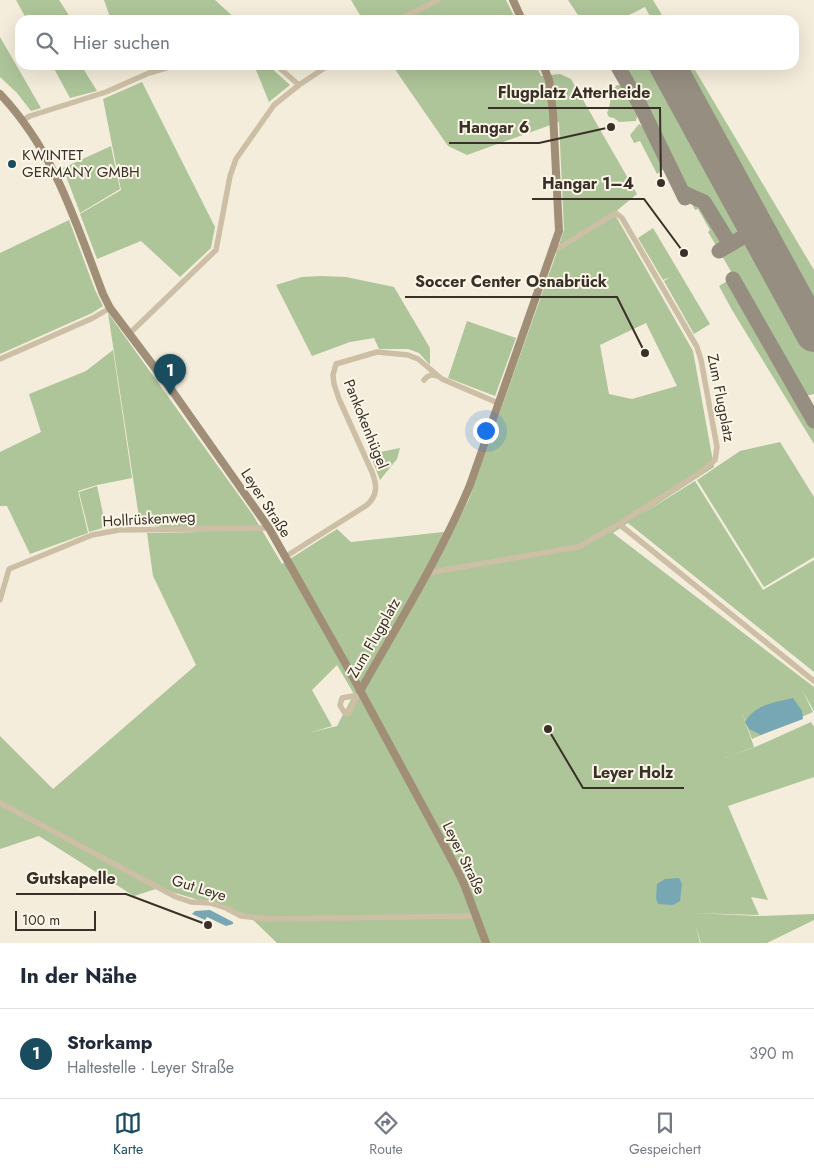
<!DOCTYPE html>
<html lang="de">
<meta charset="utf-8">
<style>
body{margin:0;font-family:Jost,sans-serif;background:#f2f2f3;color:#1f2937}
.scale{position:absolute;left:15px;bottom:12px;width:81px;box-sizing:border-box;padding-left:5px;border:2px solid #393027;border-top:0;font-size:14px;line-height:18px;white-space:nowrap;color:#393027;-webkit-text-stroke:4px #fbf6e8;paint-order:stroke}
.you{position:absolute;left:485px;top:430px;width:18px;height:18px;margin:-12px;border:4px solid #fff;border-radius:50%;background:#1a73e8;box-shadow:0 0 0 8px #1a73e833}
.badge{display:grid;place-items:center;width:32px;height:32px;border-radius:50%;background:#194c5e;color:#fff;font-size:16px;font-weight:700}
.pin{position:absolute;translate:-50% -41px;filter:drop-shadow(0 1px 2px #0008)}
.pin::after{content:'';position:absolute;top:26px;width:18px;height:15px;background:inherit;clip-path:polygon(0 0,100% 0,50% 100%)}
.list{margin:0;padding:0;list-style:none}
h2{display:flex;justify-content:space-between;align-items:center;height:65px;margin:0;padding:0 20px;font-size:21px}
h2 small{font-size:16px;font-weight:400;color:#747a83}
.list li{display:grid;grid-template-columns:32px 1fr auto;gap:15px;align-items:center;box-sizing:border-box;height:90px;padding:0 20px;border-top:1px solid #e0e1e3}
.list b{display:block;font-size:19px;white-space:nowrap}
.list p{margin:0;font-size:16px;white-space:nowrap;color:#747a83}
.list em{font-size:16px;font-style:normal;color:#747a83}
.icon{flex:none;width:28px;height:28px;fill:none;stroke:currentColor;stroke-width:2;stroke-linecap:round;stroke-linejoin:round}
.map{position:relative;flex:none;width:814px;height:943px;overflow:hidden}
.search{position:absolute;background:#fff;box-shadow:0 5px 20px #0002;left:15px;right:15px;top:15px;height:55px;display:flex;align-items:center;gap:12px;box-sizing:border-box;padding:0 18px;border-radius:15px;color:#747a83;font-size:19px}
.sheet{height:155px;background:#fff}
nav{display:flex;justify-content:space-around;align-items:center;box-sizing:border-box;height:70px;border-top:1px solid #e0e1e3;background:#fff;font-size:14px;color:#747a83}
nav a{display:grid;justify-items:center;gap:2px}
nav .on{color:#194c5e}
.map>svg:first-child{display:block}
.green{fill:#aec499;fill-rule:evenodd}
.water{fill:#77a6b4}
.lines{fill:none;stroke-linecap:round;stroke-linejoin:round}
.taxiway{stroke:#968e81;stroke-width:15}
.runway{stroke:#968e81;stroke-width:36}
.street{stroke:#cdbfa6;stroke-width:5.5}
.secondary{stroke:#a18e77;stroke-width:8}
.poi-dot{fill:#194c5e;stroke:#fbf6e8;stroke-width:2}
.labels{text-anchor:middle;stroke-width:4;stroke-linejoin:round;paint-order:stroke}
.poi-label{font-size:15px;fill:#393027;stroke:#fbf6e8;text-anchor:start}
.street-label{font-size:15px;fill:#393027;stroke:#fbf6e8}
.leader{fill:none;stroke:#393027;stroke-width:2}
.callout-dot{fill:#393027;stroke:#fbf6e8;stroke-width:2}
.callout-label{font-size:16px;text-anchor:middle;font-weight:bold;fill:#393027;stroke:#fbf6e8;stroke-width:4;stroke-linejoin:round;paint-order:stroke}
</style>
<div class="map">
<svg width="814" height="943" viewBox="0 0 814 943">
<rect width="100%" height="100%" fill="#f4eddb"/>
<path class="green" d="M16 0H59L72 20H27Z
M104 0H215L237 20H111Z
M351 0H506L516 20H363Z
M568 0H653L665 20H652L645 7 629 15V20H579L578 15Z
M0 37 41 108 31 111 17 93 0 77Z
M52 65H81L97 91 70 98Z
M254 65H268L290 85 269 102Z
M392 65H536L541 76 560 74 571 79 637 194 614 213 693 351 714 467 642 514 695 481 763 590 814 560V672L628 523 613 533 814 687V711L802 690 813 712 752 739 740 707 754 747 725 758 755 747 811 722 814 727V777L728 806 768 900 751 897 759 915 692 913 759 916 814 914V920L767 943H701L696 927 700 943H277L248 915 159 888 134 896 39 836 0 849V736L53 789 196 665 153 576 147 533 198 532 140 524 108 313 253 515 282 564 337 529 351 542 453 531 469 499 554 260 564 230 559 122 467 155 448 146ZM646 323 677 386 632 399 609 394 600 345ZM337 665 354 694 337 726 312 732 332 726 312 690Z
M620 65H658L747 230 733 238 730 236 706 201 684 190 651 123 653 120 642 99 641 100Z
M676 65H692L814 270V317Z
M142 82 215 227 211 248 180 277 141 241 97 259 80 214 121 190 103 99Z
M617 85 625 86C632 98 640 107 636 121L619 122 614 118 609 117 607 113C612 104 608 94 617 85Z
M639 124 648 131 665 166 664 169 657 174 640 141 634 143 630 135Z
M111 146 120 189 80 213 63 168Z
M693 199C697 201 700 202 703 205 710 211 724 235 724 243L717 247 708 232 710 230 698 209 695 210 690 200Z
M69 220 95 290 103 306 92 313 0 354V253Z
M653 228 710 324 694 334 664 281 670 277 663 280 638 238Z
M751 237 814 350V394C808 396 803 395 799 391L721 254Z
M321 276 346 277 394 287 430 348V365L419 353 408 349H379L374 338 350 342 312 356 276 285 302 277Z
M729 280 814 428V444L732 310 719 286Z
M467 321 516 338 495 396 448 378Z
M113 350 132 478 97 485 78 491 88 533 30 554 7 506H0V452L41 432 29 394 86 371Z
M780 442 814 497V557L764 587 697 480 740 451Z
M400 448 397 459 380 480 370 454Z
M97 486 106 527 89 532 79 492Z"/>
<path class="water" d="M793 698 802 711 803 719 761 735 749 729 745 722C756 704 773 703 793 698Z
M679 878 682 884 680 901 673 905 658 904 656 898 657 884 665 879Z
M210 910 233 922V924L226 926 207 917 205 920 192 914 195 911Z"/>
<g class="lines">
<path class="taxiway" d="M617 65 640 105 685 198
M682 192 704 202 728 241 733 243
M750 233 757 234 763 240
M719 251 750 233 753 227 752 219
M733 279 814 421"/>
<path class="runway" d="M667 65 814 334"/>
<path class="street" d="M398 20 438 0
M276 65 299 85
M23 120 30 116 106 92 149 73 176 65
M129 334 216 250 230 176 236 159 274 105 299 85 329 65
M0 359 93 318 110 308
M424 380C428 375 431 374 437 376
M619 524 814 681
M285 557 367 505C378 495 377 485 372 472L339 399 334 384 333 375 336 364 377 352 408 355 418 359 442 379 498 403
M427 573 578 547 619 524 701 472 715 460 717 447 701 360 697 347 622 218 616 213 552 252
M0 600 9 569 92 535 119 530 269 528
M358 695 342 698 340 705 344 712 348 714 360 691
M0 803 176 897 191 902 210 903 226 908 241 916 267 919 472 916"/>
<path class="secondary" d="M513 0 522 20
M0 94C55 152 75 221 103 294L110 308 173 392 269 528 348 668 453 862 464 884 486 943
M360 691C398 624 440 557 470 485L559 231 553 113 549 80 543 65"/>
</g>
<circle class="poi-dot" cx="12" cy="164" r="5"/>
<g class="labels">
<g class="poi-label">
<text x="22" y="160">KWINTET<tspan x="22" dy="17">GERMANY GMBH</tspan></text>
</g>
<g class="street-label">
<text transform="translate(721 398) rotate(79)" y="5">Zum Flugplatz</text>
<text transform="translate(366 424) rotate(68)" y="5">Pankokenhügel</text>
<text transform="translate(266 503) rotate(57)" y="5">Leyer Straße</text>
<text transform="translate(149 519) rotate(-3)" y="5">Hollrüskenweg</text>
<text transform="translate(374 638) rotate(-60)" y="5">Zum Flugplatz</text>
<text transform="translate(464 858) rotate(64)" y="5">Leyer Straße</text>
<text transform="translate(199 888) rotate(17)" y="5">Gut Leye</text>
</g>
</g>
<path class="leader" d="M661 183L660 108H488M611 127L539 143H449M684 253L644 199H532M645 353L617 297H405M548 729L583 788H684M208 925L126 894H16"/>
<g class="callout-dot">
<circle cx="661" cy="183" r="5"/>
<circle cx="611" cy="127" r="5"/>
<circle cx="684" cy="253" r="5"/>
<circle cx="645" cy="353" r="5"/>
<circle cx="548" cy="729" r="5"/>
<circle cx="208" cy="925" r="5"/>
</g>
<g class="callout-label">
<text x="574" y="98">Flugplatz Atterheide</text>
<text x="494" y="133">Hangar 6</text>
<text x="588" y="189">Hangar 1–4</text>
<text x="511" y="287">Soccer Center Osnabrück</text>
<text x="633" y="778">Leyer Holz</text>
<text x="71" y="884">Gutskapelle</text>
</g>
</svg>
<div class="scale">100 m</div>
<div class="you"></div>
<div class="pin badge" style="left:170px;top:395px">1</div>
<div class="search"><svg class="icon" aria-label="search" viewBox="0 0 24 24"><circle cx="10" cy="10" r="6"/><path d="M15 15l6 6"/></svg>Hier suchen</div>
</div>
<section class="sheet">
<h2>In der Nähe<small></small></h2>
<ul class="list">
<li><span class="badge">1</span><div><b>Storkamp</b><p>Haltestelle · Leyer Straße</p></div><em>390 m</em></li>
</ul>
</section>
<nav>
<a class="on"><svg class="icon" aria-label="map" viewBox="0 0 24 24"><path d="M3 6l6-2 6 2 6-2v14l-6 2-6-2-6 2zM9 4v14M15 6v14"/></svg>Karte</a>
<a><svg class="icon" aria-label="directions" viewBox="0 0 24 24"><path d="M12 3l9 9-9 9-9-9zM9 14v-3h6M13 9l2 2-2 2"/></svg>Route</a>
<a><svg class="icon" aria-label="saved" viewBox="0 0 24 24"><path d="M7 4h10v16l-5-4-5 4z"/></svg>Gespeichert</a>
</nav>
